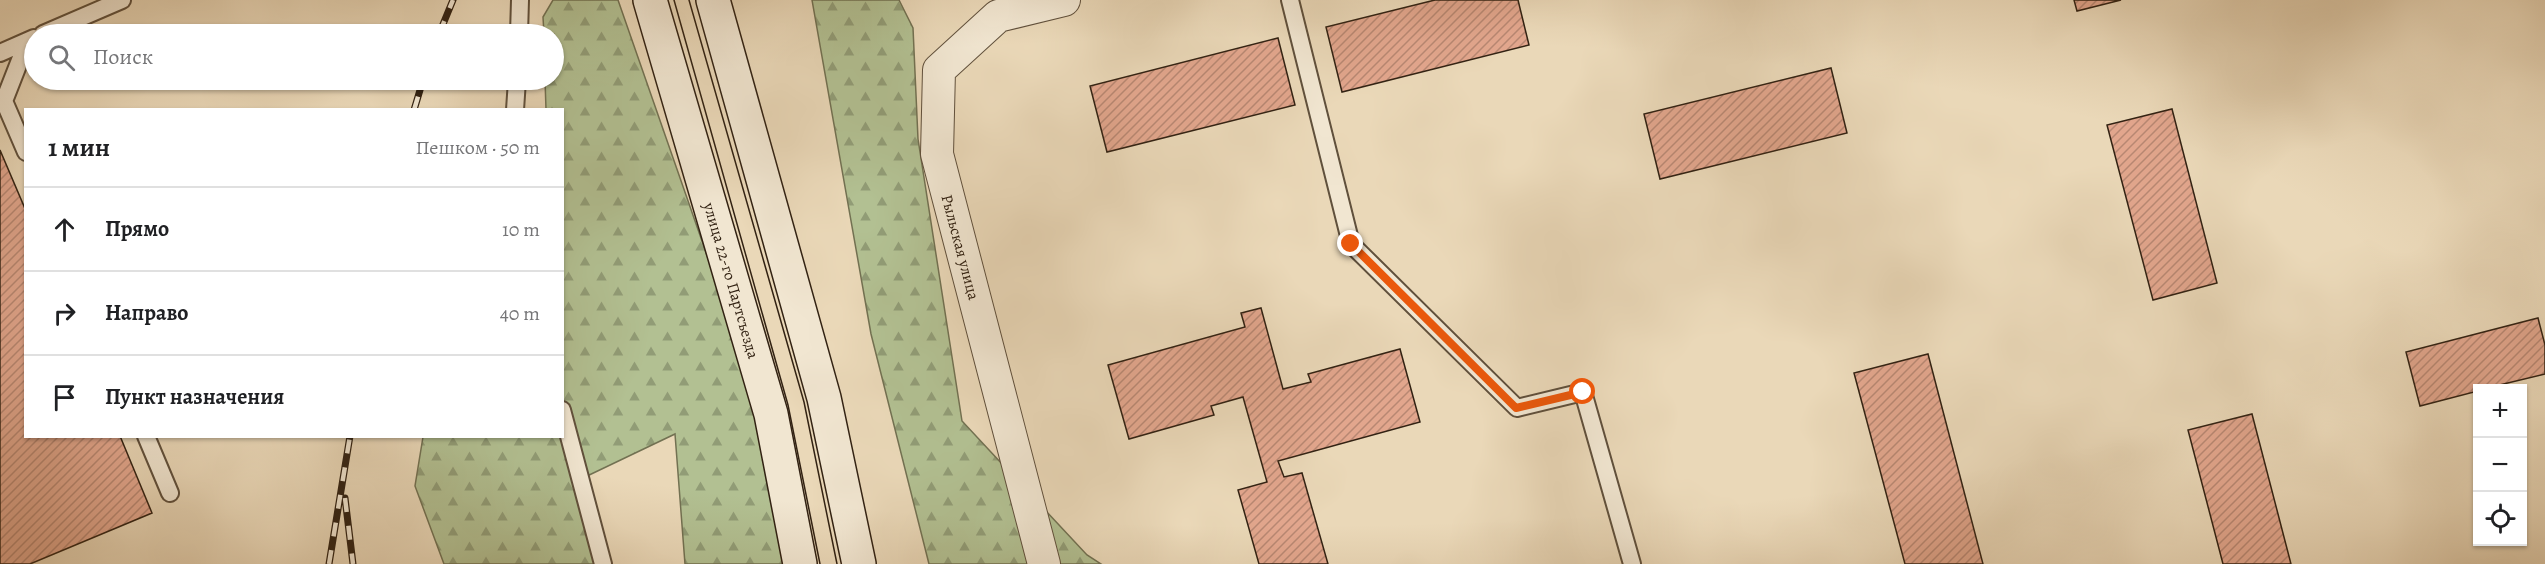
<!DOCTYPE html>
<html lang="ru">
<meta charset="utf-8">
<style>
body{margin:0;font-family:Alegreya,serif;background:#f2f2f2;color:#202124}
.controls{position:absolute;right:18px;bottom:18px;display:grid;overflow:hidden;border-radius:0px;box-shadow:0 2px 4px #0004}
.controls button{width:54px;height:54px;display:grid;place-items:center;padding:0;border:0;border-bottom:2px solid #e0e0e0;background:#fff;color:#202124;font:30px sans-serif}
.stop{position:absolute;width:18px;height:18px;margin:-14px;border:4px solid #ea580c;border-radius:50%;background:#fff}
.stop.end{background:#ea580c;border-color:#fff;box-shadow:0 2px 6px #0008}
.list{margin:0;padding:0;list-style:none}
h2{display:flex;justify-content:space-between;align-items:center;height:78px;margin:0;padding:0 24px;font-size:26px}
h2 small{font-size:20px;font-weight:400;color:#757577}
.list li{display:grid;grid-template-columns:39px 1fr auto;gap:18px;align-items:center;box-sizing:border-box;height:84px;padding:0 24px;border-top:2px solid #e0e0e0}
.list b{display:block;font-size:22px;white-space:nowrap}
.list em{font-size:20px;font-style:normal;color:#757577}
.icon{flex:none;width:33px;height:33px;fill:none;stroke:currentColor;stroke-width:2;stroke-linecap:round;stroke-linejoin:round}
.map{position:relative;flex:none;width:2545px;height:564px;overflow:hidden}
.search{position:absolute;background:#fff;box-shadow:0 2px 4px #0004;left:24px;top:24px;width:540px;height:66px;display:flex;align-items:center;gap:15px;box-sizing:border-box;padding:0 21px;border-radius:33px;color:#757577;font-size:22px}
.panel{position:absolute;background:#fff;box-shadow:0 2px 4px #0004;left:24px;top:108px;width:540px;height:330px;border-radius:0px}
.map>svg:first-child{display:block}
.forest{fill:url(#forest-firs);stroke:#727152;stroke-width:1.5}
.building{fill:url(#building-hatch);stroke:#322213;stroke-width:1.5}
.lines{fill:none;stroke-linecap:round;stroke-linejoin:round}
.service-casing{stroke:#60503c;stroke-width:20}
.minor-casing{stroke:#60503c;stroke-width:34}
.secondary-casing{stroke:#322213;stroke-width:36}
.service{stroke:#f1e6d1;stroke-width:16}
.minor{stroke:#f1e6d1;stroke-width:32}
.secondary{stroke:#f1e6d1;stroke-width:33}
.tram{stroke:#322213;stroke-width:1.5}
.rail-casing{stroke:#322213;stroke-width:7}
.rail{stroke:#f1e6d1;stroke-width:4.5;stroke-dasharray:14;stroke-linecap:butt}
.route{stroke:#ea580c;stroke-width:8}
.labels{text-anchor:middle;stroke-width:5;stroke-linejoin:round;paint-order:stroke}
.street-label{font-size:16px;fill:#322213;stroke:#f1e6d1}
</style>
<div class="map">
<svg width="2545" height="564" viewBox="0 0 2545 564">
<defs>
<pattern id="forest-firs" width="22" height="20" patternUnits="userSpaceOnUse" patternTransform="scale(1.5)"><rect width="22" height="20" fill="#b2c092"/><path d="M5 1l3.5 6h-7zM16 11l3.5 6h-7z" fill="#919c76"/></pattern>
<pattern id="building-hatch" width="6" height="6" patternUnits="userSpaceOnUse" patternTransform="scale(1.5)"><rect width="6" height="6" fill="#e2a68d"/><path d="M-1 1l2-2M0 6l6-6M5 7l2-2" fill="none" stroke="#b88772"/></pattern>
</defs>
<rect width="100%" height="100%" fill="#ead8b8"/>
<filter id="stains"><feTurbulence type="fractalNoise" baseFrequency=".00333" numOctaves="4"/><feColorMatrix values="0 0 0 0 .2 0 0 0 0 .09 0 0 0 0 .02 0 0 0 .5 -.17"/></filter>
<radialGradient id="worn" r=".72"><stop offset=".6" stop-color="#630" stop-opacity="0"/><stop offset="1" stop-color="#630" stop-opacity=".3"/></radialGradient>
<path class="forest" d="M553 0H618L748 373 784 564H685L675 434 585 477 597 564H444L415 486 423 437 562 436V110L546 109 545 80H554V34H544L543 17Z
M812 0H899L913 28 918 139 962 421 1087 555 1101 564H929L871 334Z"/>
<path class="building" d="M1435 0H1518L1529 45 1342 92 1326 27Z
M2074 0H2121L2077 11Z
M1278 38 1295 105 1107 152 1090 86Z
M1831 68 1847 133 1660 179 1644 114Z
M2172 109 2217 283 2153 300 2107 125Z
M0 150 26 211V436H120L152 513 30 564H0Z
M1261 308 1283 389 1311 382 1308 374 1400 349 1420 422 1278 461 1284 477 1302 473 1328 564H1259L1238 490 1267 482 1243 397 1211 406 1214 415 1129 439 1108 365 1245 327 1241 313Z
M2538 318 2545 345V374L2487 388H2478V391L2420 406 2406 352Z
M1928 354 1983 564H1905L1854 373Z
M2252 414 2291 564H2223L2188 430Z"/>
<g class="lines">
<defs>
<path id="service" d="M1290 0 1351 244 1517 408 1583 392 1632 564
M43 34 122 0
M519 34 520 0
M0 53 34 38
M515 110 517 80
M26 152 4 101 22 55 34 41
M562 410 603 564
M146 436 170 493"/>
<path id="minor" d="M1044 564 937 154 939 70 998 16 1064 0"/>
<g id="secondary">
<path id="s1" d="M650 0 771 414 800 564"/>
<path d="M713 0 824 398 859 564"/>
</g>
</defs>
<use href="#service" class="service-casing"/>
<use href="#minor" class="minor-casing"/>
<use href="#secondary" class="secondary-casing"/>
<use href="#service" class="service"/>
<use href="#minor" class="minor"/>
<use href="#secondary" class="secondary"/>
<path class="tram" d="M674 0 788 405 820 564
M689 0 804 402 837 564"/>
<defs>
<path id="rail" d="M439 34 453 0
M414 110 423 80
M345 498 353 564
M329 564 350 436"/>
</defs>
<use href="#rail" class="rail-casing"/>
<use href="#rail" class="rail"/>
</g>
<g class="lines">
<path class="route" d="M1351 244 1516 408 1583 392"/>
</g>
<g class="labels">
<g class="street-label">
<text transform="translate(961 247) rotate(75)" y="6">Рыльская улица</text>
<text dy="6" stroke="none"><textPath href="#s1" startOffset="292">улица 22-го Партсъезда</textPath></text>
</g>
</g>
<rect width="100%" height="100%" filter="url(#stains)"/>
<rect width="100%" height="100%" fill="url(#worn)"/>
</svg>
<div class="controls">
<button>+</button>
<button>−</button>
<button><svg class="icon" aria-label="locate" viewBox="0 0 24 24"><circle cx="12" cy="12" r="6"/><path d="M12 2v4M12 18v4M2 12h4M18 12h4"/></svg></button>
</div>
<div class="stop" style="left:1583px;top:392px"></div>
<div class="stop end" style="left:1351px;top:244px"></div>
<div class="search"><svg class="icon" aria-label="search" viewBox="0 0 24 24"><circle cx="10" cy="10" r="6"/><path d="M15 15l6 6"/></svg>Поиск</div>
<section class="panel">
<h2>1 мин<small>Пешком · 50 m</small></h2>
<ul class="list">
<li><svg class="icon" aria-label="ahead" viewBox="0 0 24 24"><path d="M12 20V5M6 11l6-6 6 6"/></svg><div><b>Прямо</b></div><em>10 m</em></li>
<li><svg class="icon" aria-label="right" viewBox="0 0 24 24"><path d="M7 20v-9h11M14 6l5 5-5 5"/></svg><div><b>Направо</b></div><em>40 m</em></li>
<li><svg class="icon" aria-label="arrive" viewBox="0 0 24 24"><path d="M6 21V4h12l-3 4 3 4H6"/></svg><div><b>Пункт назначения</b></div></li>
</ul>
</section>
</div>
